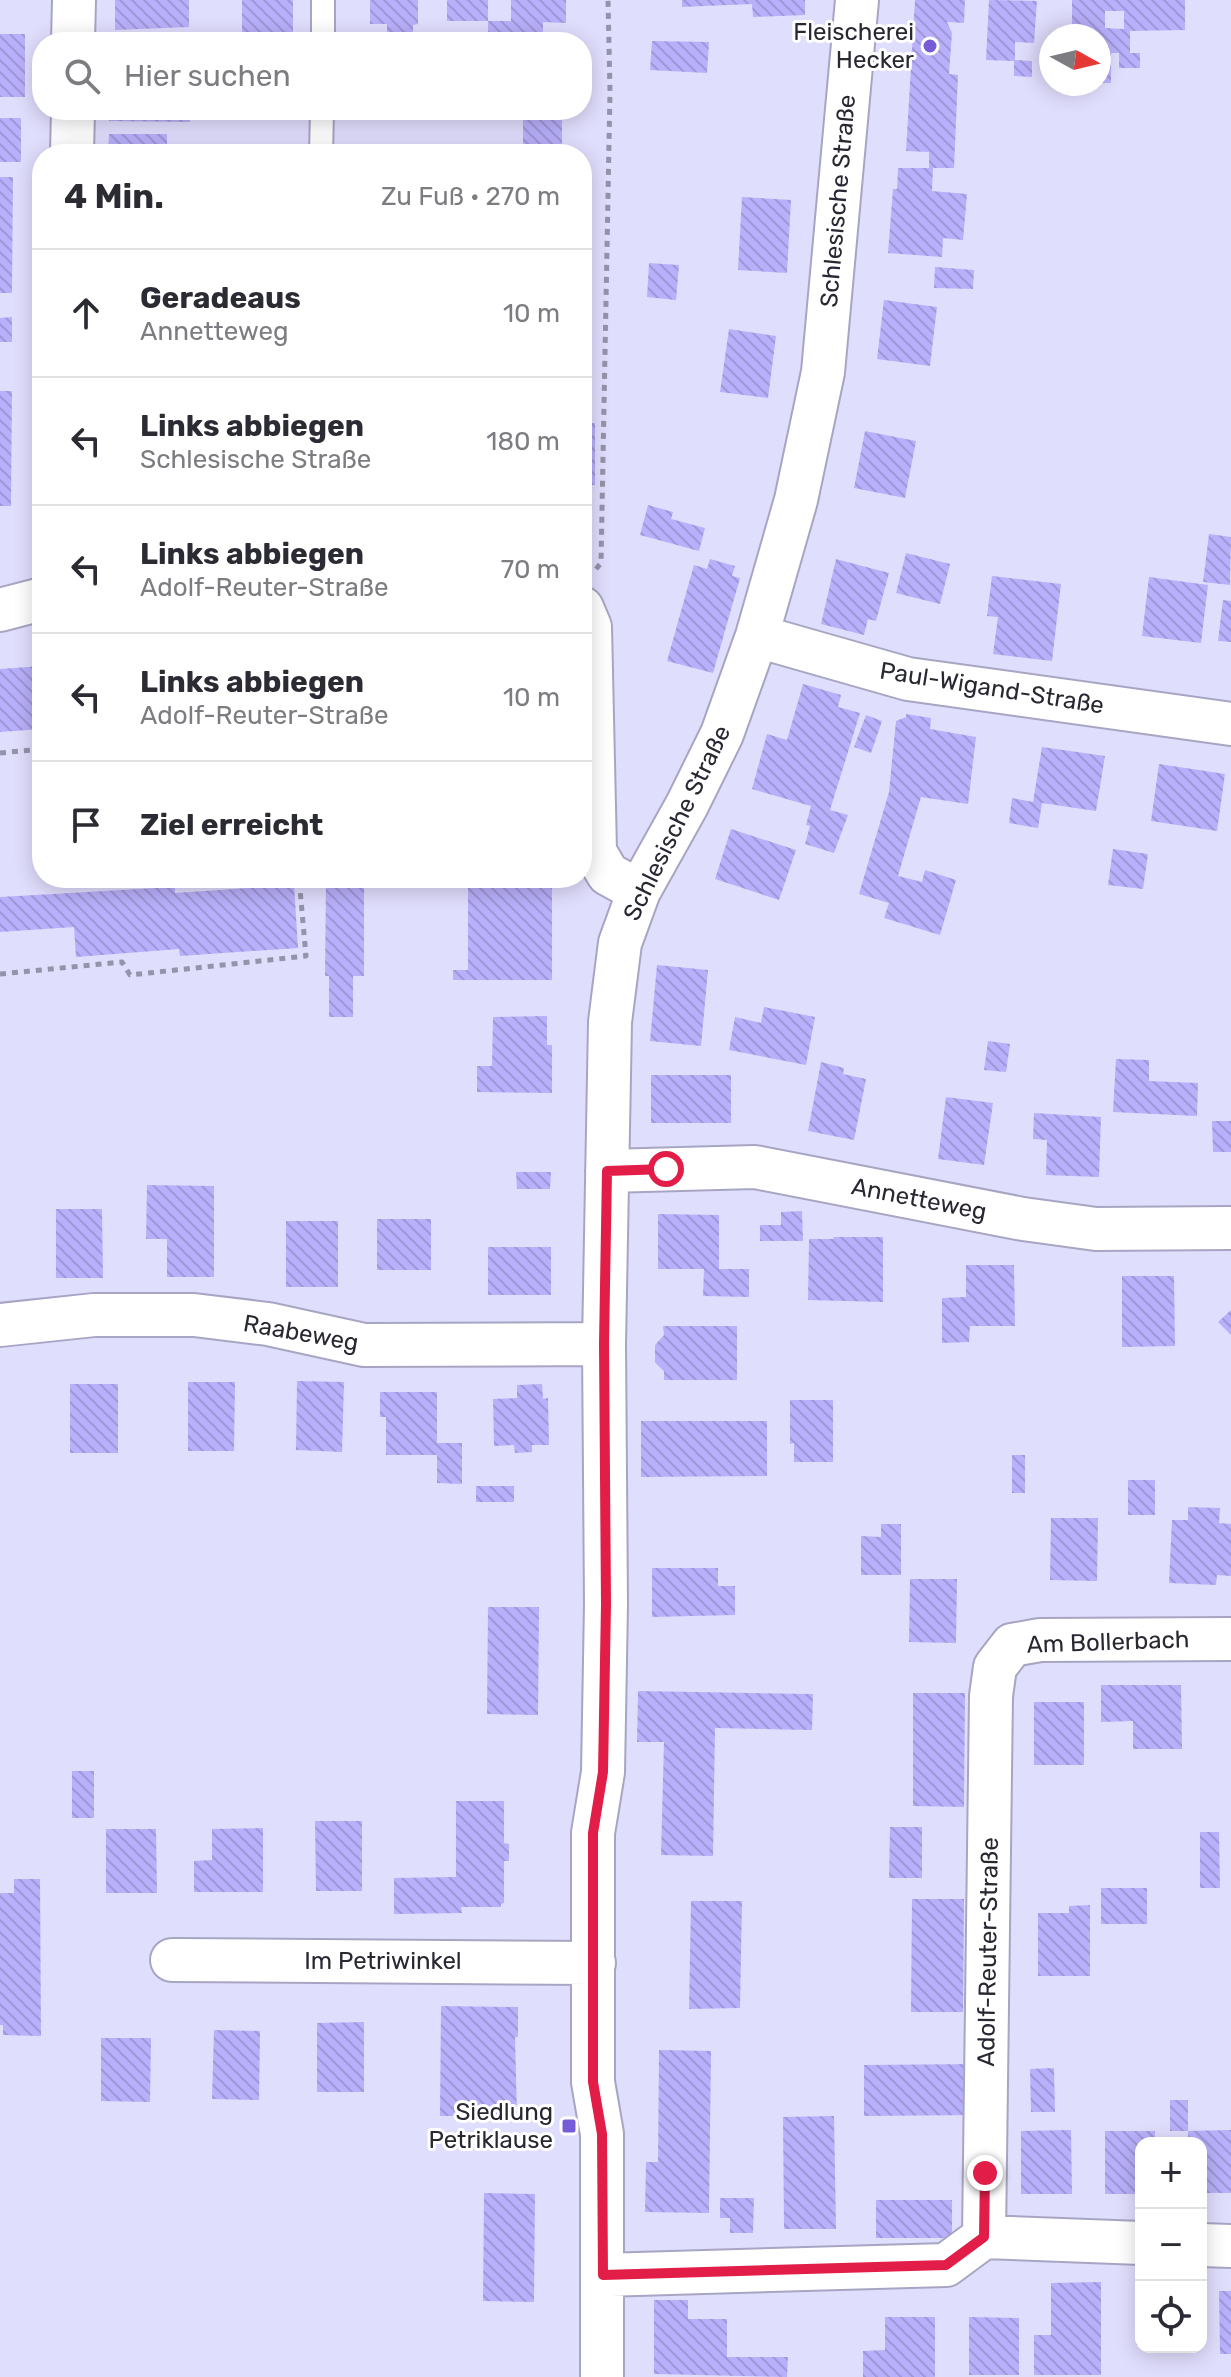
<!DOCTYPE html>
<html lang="de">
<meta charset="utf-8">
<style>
body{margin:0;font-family:Rubik,sans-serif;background:#f2f2f3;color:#2b2b33}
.controls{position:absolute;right:24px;bottom:24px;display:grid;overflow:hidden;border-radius:16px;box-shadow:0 4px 20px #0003}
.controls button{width:72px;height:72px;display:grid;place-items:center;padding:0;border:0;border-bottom:2px solid #e1e1e2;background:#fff;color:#2b2b33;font:40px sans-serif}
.compass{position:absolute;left:1039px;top:24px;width:72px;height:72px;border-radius:50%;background:#fff;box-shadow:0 4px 20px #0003;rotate:98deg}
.stop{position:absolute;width:24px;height:24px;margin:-18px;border:6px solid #e11d48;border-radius:50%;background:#fff}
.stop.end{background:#e11d48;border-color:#fff;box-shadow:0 2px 8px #0008}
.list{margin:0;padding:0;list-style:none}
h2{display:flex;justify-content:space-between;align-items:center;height:104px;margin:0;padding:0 32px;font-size:34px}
h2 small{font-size:26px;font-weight:400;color:#7c7c81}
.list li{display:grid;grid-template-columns:52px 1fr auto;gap:24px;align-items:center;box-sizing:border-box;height:128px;padding:0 32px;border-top:2px solid #e1e1e2}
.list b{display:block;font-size:30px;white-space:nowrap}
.list p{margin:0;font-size:26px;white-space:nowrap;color:#7c7c81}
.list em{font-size:26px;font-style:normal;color:#7c7c81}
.icon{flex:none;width:44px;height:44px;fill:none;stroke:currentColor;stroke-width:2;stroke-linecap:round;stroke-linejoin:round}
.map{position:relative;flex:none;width:1231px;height:2377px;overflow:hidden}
.search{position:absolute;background:#fff;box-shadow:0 4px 20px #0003;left:32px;top:32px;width:560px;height:88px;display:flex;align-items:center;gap:20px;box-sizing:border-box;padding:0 28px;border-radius:32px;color:#7c7c81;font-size:30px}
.panel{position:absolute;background:#fff;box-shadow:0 4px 20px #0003;left:32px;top:144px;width:560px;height:744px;border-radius:32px}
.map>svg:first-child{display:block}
.building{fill:url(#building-back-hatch);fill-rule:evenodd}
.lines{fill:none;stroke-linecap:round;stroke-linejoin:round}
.service-casing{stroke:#a8a5c3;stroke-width:26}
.minor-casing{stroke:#a8a5c3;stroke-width:46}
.path{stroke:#9493aa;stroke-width:5;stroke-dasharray:6 6;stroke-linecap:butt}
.service{stroke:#fff;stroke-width:22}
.minor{stroke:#fff;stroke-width:42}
.route{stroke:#e11d48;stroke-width:10}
.poi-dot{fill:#775cd7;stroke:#fff;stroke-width:3}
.labels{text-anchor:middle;stroke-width:6;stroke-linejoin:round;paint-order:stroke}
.poi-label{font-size:24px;fill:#282732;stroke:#fff;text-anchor:end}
.street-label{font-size:24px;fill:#282732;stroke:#fff}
</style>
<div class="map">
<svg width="1231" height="2377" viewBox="0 0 1231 2377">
<defs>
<pattern id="building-back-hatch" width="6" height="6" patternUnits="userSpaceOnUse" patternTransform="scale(2)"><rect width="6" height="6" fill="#b9b0fb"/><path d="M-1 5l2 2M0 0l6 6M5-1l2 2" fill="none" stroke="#9f97d8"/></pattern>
</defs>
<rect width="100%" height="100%" fill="#e0defd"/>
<path class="building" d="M115 0H189V27L115 30Z
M242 0H293V37H242Z
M370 0H418V24L413 25V42H387V24H370Z
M447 0H488V21H447Z
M511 0H566V23L543 22V42H488V21H511Z
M682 0H805V15L753 17 752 4 682 7Z
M915 0H965L964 23 947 22 952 33 949 74 958 75 954 168H933L932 191 967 194 963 240 943 238 942 257 888 253 893 189H897L898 168H929V152L906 151Z
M989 0 1037 1 1034 43 1015 42V60L1032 61V77L1014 76V61L986 60Z
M1072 0H1185V30L1130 31V53H1140V68H1119V53H1111V83H1099V36H1063V28L1072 29ZM1105 11H1124V29L1105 28Z
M0 34H25V97H0Z
M652 41 709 42 707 73 650 70Z
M109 110H190V122L109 121Z
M523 110H562V154H523Z
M0 118H21V162H0Z
M109 134H167V154H108Z
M0 177H13L12 293H0Z
M742 197 791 200 787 273 738 270Z
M649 263 679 265 676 300 647 297Z
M935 267 974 270 973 289 934 288Z
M884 300 937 307 930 366 877 359Z
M12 317V342H0V318Z
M729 329 776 336 768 398 720 392Z
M0 391H12L11 506H0Z
M582 423H595V485H582Z
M865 431 916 441 905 498 854 488Z
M648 505 673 512 671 519 705 528 699 551 640 535Z
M1209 534 1231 537 1230 585 1203 582Z
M906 553 950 564 940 604 896 593Z
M710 559 735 566 732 576 740 578 713 673 667 661 694 565 707 569Z
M836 559 889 573 876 621 868 619 864 635 821 624Z
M992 576 1061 584 1052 661 993 654 998 617 987 616Z
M1149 577 1208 585 1201 643 1142 636Z
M1223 600 1231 601V642L1218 641Z
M42 666V729L0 732V669Z
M803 684 841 695 838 707 860 713 830 810 848 815 834 853 805 844 810 826 806 825 811 806 752 789 767 734 787 740Z
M906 714 931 718 930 729 976 737 968 804 921 797 898 876 922 882 925 870 956 880 940 935 884 918 889 903 859 894 889 792 896 721 906 717Z
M866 715 882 721 871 753 854 747Z
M1042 747 1105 756 1096 811 1042 803 1038 828 1009 823 1012 798 1033 802Z
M1159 764 1225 774 1217 831 1151 821Z
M731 829 796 850 779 900 715 879Z
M1113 849 1148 854 1143 889 1108 885Z
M326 878H364V976H353V1017H329V976H325Z
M468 878H540V883H552V980H453V970H468Z
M294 885 298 948 180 956 179 949 76 957 74 927 0 932V897L175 887V893Z
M657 965 708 970 701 1046 650 1041Z
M764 1007 815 1017 806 1065 729 1050 735 1017 761 1023Z
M547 1016V1045H552V1093L477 1092V1066H492L493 1017Z
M988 1041 1010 1044 1006 1072 984 1070Z
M1116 1059 1149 1060V1081L1198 1083 1197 1116 1113 1112Z
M821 1062 844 1068 843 1074 866 1079 854 1140 808 1131Z
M651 1075H731V1123H651Z
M946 1097 993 1103 984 1165 938 1159Z
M1034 1113 1101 1117 1099 1177 1046 1175 1047 1140 1033 1139Z
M1212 1121H1231V1152H1213Z
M516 1172H551L550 1189H517Z
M147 1185 214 1186V1277H167V1239H146Z
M56 1209H102L103 1278H56Z
M802 1211 803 1241H760V1225H781V1212Z
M658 1214 719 1215V1269H749V1297L703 1296 704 1269H658Z
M377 1219H431V1270H377Z
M286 1221H338V1287H286Z
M833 1237H883V1302L808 1300 809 1239H834Z
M488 1247H551V1295H488Z
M966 1265H1014L1015 1326H970L969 1342 942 1343V1298L966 1297Z
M1122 1276H1174L1175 1346 1122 1347Z
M1231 1310V1335L1218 1322Z
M663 1326H737V1380H664V1371L655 1362V1345L664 1335Z
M297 1381 344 1382 342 1452 296 1450Z
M188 1382H235L234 1451H188Z
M70 1384H118V1453H70Z
M542 1384 543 1399 548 1398 549 1445H532V1452L515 1453 514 1445 494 1446 493 1399 517 1398V1385Z
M380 1392H437V1443H462V1484L437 1483V1455H386V1417H380Z
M790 1400H833V1462H794V1443L790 1444Z
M641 1421H767V1476L641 1477Z
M1012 1455H1025V1493H1012Z
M1128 1480H1155V1515H1128Z
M476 1486H514V1502H476Z
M1188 1507 1220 1508 1219 1523 1231 1524V1576L1217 1575 1216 1585 1169 1583 1172 1520H1188Z
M1051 1518H1098L1097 1581 1050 1580Z
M881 1524H901V1575H861V1536L881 1537Z
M652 1568H718V1586H735V1615L652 1617Z
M910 1579H957L956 1643 909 1642Z
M488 1607H539L538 1715 487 1714Z
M1101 1685H1181L1182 1749H1133V1721L1101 1722Z
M638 1691 813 1694 812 1730 715 1728 713 1856 661 1855 664 1742H637Z
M913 1693H965L964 1807 913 1806Z
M1034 1702H1084V1765H1034Z
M72 1771H94V1818H72Z
M456 1801H504V1843L509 1844V1861H504V1903L501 1904V1907H461L462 1913 394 1914V1878L456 1877Z
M315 1821H362V1891H316Z
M890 1827H922V1878H889Z
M263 1828V1892H194V1861L212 1860V1829Z
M106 1829H156L157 1893H106Z
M1200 1832H1219L1220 1888H1200Z
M14 1879H40L41 2036 3 2035V2025H0V1893H14Z
M1101 1888H1147V1924H1101Z
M912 1899H964L963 2012H911Z
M691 1901H742L740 2008 689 2009Z
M1090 1905V1976H1038V1913H1069V1906Z
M441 2006 518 2007V2037H515L517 2116H440Z
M364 2022V2092H317V2023Z
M214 2030 260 2031 259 2100 212 2099Z
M101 2038H151L150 2102 101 2101Z
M659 2050 711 2051 709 2213 645 2212 646 2162H658Z
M977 2064V2115L864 2116V2065Z
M1054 2068 1055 2112H1031L1030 2069Z
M1170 2100H1188V2131H1170Z
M834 2116 836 2229H784L783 2117Z
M1071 2130 1072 2194H1021V2131Z
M1231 2130V2193H1201V2143H1188V2131Z
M1105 2131H1155V2143H1141V2194H1105Z
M484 2193 535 2194 534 2302 483 2301Z
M720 2198H754L753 2233H730V2218H720Z
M876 2200H952V2238H876Z
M1101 2282V2375H1034V2335H1051V2283Z
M1136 2282H1141V2345H1136Z
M1219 2291H1231V2354H1220Z
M654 2300H688V2319H727V2357H788L787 2377 654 2374Z
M885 2317H935V2377H863V2351L885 2350Z
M969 2317 1019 2318V2375H969Z"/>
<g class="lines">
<defs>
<path id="service" d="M323 42V0
M321 154 322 110"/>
<path id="minor" d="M73 42 74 0
M72 154 73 110
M582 608 590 627 595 852 608 874 639 891
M0 610 42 599
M757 636 908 679 1231 724
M607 1171 755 1167 1023 1219 1096 1229 1231 1228
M0 1325 94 1315H194L268 1324 364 1345 604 1344
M172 1960 594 1963
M984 2237 1141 2243
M1201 2245 1231 2246
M603 2275 946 2265 984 2237 991 1696 995 1667 1012 1645 1040 1640 1231 1639
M602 2377V2134L593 2082V1833L603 1772 606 1604 604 1344 610 1022 620 943 639 891 687 805 722 734 757 636 796 500 823 372 857 0"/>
</defs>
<use href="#service" class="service-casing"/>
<use href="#minor" class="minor-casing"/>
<path class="path" d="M596 569 601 563 610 91 608 0
M0 753 42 749
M0 974 122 962 130 975 306 956 299 878"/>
<use href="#service" class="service"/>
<use href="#minor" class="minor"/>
</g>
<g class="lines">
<path class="route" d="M666 1169 607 1171 604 1344 606 1604 603 1772 593 1833V2082L602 2134 603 2275 946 2265 984 2237 985 2173"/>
</g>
<g class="poi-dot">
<circle cx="930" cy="46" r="8"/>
<rect x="561" y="2118" width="16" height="16" rx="4"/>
</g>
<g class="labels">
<g class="poi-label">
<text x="914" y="40">Fleischerei<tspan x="914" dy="28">Hecker</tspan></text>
<text x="553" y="2120">Siedlung<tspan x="553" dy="28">Petriklause</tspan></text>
</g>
<g class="street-label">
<text transform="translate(838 201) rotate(-85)" y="8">Schlesische Straße</text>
<text transform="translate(992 688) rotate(9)" y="8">Paul-Wigand-Straße</text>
<text transform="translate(677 823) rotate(-64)" y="8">Schlesische Straße</text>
<text transform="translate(919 1199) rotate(11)" y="8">Annetteweg</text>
<text transform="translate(301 1333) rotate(10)" y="8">Raabeweg</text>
<text transform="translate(1108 1642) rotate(-2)" y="8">Am Bollerbach</text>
<text transform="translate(988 1952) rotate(-89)" y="8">Adolf-Reuter-Straße</text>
<text x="383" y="1969">Im Petriwinkel</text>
</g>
</g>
</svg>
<div class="controls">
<button>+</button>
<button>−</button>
<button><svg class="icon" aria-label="locate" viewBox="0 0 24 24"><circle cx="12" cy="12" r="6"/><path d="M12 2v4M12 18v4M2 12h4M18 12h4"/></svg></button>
</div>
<svg class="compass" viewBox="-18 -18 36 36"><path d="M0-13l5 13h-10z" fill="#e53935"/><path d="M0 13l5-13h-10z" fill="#7c7c81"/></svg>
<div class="stop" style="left:666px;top:1169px"></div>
<div class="stop end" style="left:985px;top:2173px"></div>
<div class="search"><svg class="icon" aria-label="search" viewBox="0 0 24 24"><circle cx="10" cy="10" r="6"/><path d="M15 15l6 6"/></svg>Hier suchen</div>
<section class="panel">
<h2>4 Min.<small>Zu Fuß · 270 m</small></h2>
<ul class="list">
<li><svg class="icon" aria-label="ahead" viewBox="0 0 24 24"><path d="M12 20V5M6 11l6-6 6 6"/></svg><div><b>Geradeaus</b><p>Annetteweg</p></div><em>10 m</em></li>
<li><svg class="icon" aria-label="left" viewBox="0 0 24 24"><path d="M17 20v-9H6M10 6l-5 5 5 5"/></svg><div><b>Links abbiegen</b><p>Schlesische Straße</p></div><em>180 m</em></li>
<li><svg class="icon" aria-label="left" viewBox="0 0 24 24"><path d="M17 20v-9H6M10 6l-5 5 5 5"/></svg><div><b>Links abbiegen</b><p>Adolf-Reuter-Straße</p></div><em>70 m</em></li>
<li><svg class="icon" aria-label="left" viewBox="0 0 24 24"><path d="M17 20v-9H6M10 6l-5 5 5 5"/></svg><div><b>Links abbiegen</b><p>Adolf-Reuter-Straße</p></div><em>10 m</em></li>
<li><svg class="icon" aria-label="arrive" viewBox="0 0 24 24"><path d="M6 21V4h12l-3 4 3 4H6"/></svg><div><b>Ziel erreicht</b></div></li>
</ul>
</section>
</div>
